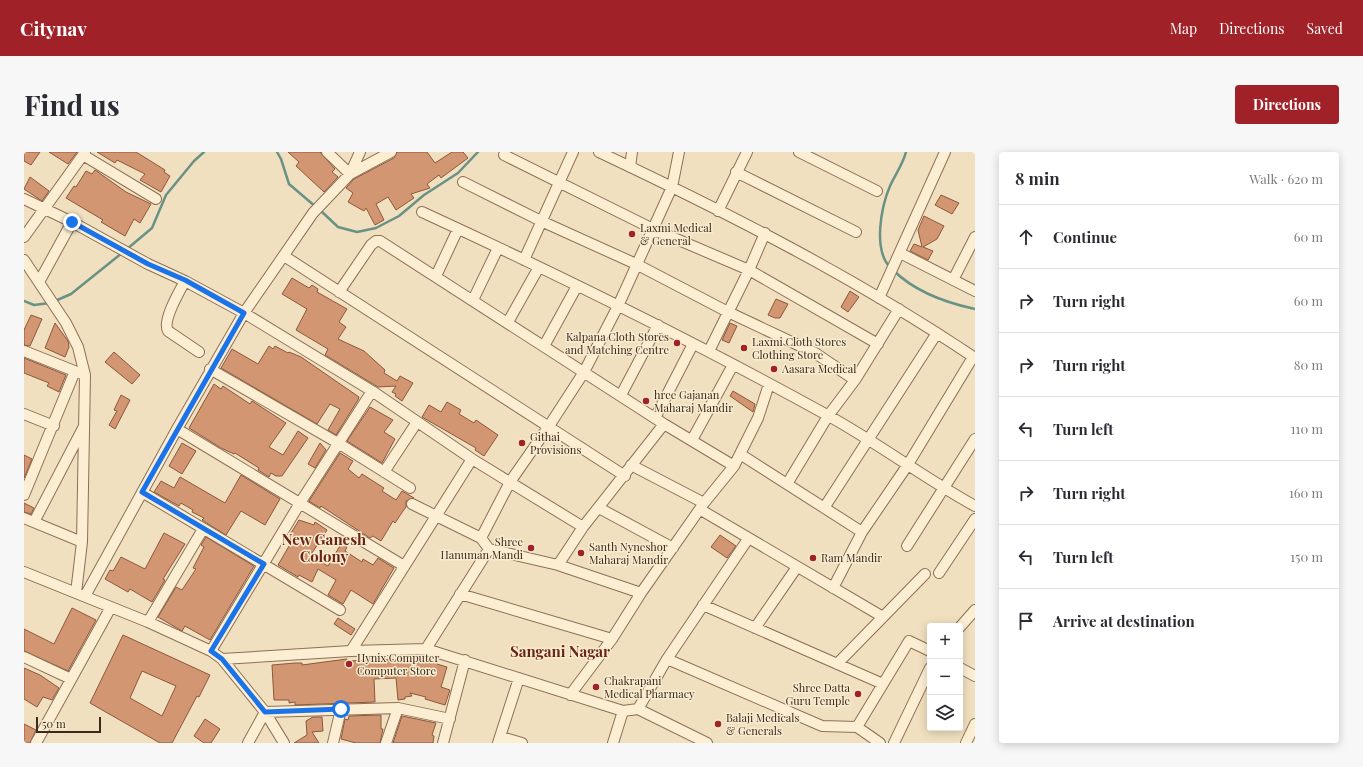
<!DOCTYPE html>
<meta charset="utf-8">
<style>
body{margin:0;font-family:"Playfair Display",serif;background:#f7f7f7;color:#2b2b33}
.controls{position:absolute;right:12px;bottom:12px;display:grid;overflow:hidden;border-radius:4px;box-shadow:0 2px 10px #0003}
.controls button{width:36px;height:36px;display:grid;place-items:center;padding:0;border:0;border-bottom:1px solid #e1e1e2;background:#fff;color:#2b2b33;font:20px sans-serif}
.scale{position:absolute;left:12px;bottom:10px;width:65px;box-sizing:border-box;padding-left:4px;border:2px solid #3a291c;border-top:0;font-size:11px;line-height:14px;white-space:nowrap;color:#3a291c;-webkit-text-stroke:3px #f8ebcf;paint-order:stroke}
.stop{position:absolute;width:12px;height:12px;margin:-9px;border:3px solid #1a73e8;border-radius:50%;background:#fff}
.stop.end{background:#1a73e8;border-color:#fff;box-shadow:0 1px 4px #0008}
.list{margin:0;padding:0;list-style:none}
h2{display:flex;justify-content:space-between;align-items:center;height:52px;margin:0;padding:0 16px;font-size:17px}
h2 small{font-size:13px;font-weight:400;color:#7c7c81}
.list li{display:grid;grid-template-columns:26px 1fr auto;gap:12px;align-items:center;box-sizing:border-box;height:64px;padding:0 16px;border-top:1px solid #e1e1e2}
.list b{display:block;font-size:15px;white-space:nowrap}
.list em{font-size:13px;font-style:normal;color:#7c7c81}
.icon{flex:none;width:22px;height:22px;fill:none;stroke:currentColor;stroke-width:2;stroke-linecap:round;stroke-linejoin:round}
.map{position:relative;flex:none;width:951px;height:591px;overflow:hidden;border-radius:4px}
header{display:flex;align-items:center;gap:24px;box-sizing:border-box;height:56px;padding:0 20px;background:#a02127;color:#fff}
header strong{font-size:19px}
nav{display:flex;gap:22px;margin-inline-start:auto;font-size:14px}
.intro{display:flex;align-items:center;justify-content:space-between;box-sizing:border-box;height:96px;padding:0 24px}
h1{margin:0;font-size:28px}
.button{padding:10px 18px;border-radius:4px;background:#a02127;color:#fff;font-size:14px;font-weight:700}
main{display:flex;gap:24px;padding:0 24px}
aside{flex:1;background:#fff;border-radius:4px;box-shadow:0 2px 10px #0003}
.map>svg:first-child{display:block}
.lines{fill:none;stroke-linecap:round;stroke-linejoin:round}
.stream{stroke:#699286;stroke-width:2.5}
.building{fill:#d39672;stroke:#8d573a;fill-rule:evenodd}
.street-casing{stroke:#8c7056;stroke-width:12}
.street{stroke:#fbeed3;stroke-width:10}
.route{stroke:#1a73e8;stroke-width:5}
.poi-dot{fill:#a02127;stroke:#f8ebcf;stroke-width:1.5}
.labels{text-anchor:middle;stroke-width:3;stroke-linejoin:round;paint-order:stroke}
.poi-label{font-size:11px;fill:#3a291c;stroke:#f8ebcf;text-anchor:start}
.district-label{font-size:15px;font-weight:bold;fill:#6a2517;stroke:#f8ebcf}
</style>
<header>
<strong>Citynav</strong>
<nav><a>Map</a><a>Directions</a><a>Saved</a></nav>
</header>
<div class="intro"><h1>Find us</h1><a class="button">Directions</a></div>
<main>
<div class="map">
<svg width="951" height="591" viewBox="0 0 951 591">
<rect width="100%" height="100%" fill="#f1e0bf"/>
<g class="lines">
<path class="stream" d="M253 0 257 7 265 32 292 55
M296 58 314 75 333 80 352 76 375 64 400 43 434 21 454 0
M103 97 128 76 142 43 170 9 180 0
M866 115C849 98 857 55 866 34 871 23 879 12 882 0
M869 118C890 139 923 151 951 157
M0 149 10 153 26 151
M31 149 47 142 98 101"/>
</g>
<path class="building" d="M0 0H16L7 13 0 9Z
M25 0H53L44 12Z
M73 0H112L141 18 140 20 146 24 137 40 116 28 121 22 93 8 91 11Z
M264 0H296L311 17 308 20 314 25 300 40 272 14 275 10Z
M373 0H403L411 11 428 0H439L444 6 417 26 415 23 403 32 406 36 387 42 390 46 372 58 364 45 352 52 360 68 351 73 342 56 340 59 324 50 329 41 322 36 330 27 370 6Z
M71 18 102 40 127 52 116 71 110 67 101 84 77 70 79 68 42 46 50 34 52 35 62 19 68 22Z
M6 25 25 39 18 49 0 37Z
M917 43 935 51 928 62 911 53Z
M900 64 920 74 913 87 899 95 909 99 904 108 886 99 890 92 898 95 894 78Z
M268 126 285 136 288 133 294 137 293 140 323 157 315 170 322 175 314 187 340 199 361 218 360 221 373 229 376 224 389 231 378 249 371 244 372 242 368 240 372 234 354 235 301 203 304 197 272 178 283 157 258 142Z
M826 139 835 145 824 160 817 155Z
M752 147 764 152 756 166H751L744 163Z
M7 163 18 167 6 194 0 193V178Z
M31 171 44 189 45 195 41 205 21 196Z
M706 171 713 174 705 191 698 188Z
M245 194 249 197 251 194 264 201 265 200 277 205 335 245 334 248 312 283 304 278 316 257 306 252 293 272 197 216 208 197 234 212Z
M90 200 116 223 108 232 81 210Z
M0 206 42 223 35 240 23 234 25 231 0 221Z
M190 232 197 237 199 234 226 252 228 249 262 271 245 295 259 303 274 279 284 286 258 324H252L247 321 245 325 234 318 235 316 211 301 210 302 197 296 165 276Z
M709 239 731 252 729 260 706 244Z
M97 243 106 248 91 277 85 273 93 259 90 258Z
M423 250 437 258 435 262 450 271 452 268 474 283 460 304 451 298 452 296 398 265 405 253 417 260Z
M346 255 369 268 360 280 371 287 358 311 323 289Z
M158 291 172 299 158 322 145 314Z
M296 291 302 298 291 316 284 312Z
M316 301 329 309 324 317 335 326 338 322 360 336 358 339 372 348 378 339 390 346 382 349V355L379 359 371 371 369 369 357 389 349 384 346 386 297 354 296 356 285 349Z
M0 303 8 307 0 326Z
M217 323 256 347 241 373 217 359 202 383 178 368 180 366 168 360 169 358 157 351 155 354 130 340 137 329 150 336 156 325 201 351Z
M0 351 10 356 7 362 0 360Z
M275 368 290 373 291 370 303 378 286 404 304 414 317 392 323 395 321 399 338 410 339 407 349 413 354 406 370 416 349 452 327 438 319 452 304 443 312 428 294 417 288 430 275 423 274 425 254 413 268 389 264 386Z
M140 381 161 392 139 427 141 428 128 450 106 437 104 440 81 427 86 418 89 419 97 405 121 417Z
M696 383 712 394 703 406 687 395Z
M182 385 230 414 186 488 161 474 158 479 134 465 152 435 158 438 172 417 169 416 180 395 177 393Z
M48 456 72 468 44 519 0 499V477L30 492Z
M314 466 331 477 327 483 310 472Z
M99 483 186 523 175 545 173 544 148 591H136L66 551ZM118 519 152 534 138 564 106 546Z
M387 505 414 510 413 512 423 515 417 535 426 538 421 553 401 547 402 545 386 541 388 544 381 545V547L374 548 372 526 350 527 351 550 271 553V550L265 551V548H250L248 513 271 511H278V513L323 507V509L387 507Z
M0 516 16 523 35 536 28 548 19 545 13 555 0 547Z
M357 563V577H359L356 591H332L317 587 321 567 324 568 325 564Z
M378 564 412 571 408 583 410 584 409 591H369Z
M289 565H298L299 579 288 580 295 591H270L283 583 282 569Z
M181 567 196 577 187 591H180L170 584Z
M0 572 12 578 6 591H0Z"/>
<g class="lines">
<defs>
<path id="street" d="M303 0 326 22 367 0
M575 0C704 61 832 126 951 206
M775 0 853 39
M59 3 132 47
M480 3 629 77 725 118 854 192
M606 15 608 0
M712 20 832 80
M439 30 517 69 612 112 704 160 791 201 831 228
M0 47 48 70 124 112 161 129 220 161 348 239 448 307 559 375
M694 59 723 0
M398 60C535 123 671 190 803 263 854 291 900 326 951 354
M0 85 61 0
M876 101 951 139
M260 104 601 324
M0 108 42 171 54 195 61 223 58 390 52 441
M500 108 549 0
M412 124 434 77
M929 128 951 85
M161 129C155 140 138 169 144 179L175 200
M15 130 48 70
M315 140 347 93 352 89H356L640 272 710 314
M855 146 921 0
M449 148 474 96
M484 170 515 115
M520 194 553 134
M0 199 58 222
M685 199 725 118 741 81
M186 217 314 291 386 336
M597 243 634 173
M0 262 30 274
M631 266 669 192
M153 277 380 414
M668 288 709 213
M716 302 838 380
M607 313 680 351
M360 320 393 270
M763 332 804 264 831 228 875 157
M118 340 316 458
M0 343 51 219
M388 352 457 386
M575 356 649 396
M800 356 913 181
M677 358 859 465
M0 366 58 390
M10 370 59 276
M883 394 951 287
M465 397 534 413 617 441
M534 413 559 375 640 272
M0 420 124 470 187 499 198 507 241 560 260 591
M915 421 951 367
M809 436 838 380 883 314 949 205
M436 442 588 487
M61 444 153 277 220 161 289 61 326 22 336 0
M679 453 859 532
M124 470 179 377
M936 475 951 458
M731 476 773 415
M402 497 465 397 457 386 486 330 525 274 560 220 594 154 648 35 655 0
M187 499 276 351 348 239
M327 499 448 307
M0 505 47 527
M198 507 327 499 402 497 599 559 614 557 683 591
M643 507 798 574 833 575 856 591
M813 512 901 422
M936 516 951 524
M546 543 588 487 617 441 680 351 710 314 734 266 745 232
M614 557 643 507 724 387
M833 575 885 489 906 499
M477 585 498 591
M12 591 87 455
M224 591 241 560 374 556 426 567
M309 591 317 557
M362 591 374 556
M419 591 441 508
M474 591 495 526
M589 591 599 559
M870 591 906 516
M942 591 951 572"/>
</defs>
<use href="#street" class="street-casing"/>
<use href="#street" class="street"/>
</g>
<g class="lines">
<path class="route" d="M48 70 124 112 161 128 220 161 118 340 240 412 187 499 198 507 241 560 317 557"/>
</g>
<g class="poi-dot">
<circle cx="608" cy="82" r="4"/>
<circle cx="653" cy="191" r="4"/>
<circle cx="720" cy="196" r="4"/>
<circle cx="750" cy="217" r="4"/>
<circle cx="622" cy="249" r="4"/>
<circle cx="498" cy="291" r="4"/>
<circle cx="507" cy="396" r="4"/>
<circle cx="557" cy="401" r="4"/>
<circle cx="789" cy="406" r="4"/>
<circle cx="325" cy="512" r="4"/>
<circle cx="572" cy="535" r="4"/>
<circle cx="834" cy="542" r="4"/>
<circle cx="694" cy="572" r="4"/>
</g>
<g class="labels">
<g class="poi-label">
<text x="616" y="80">Laxmi Medical<tspan x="616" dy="13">&amp; General</tspan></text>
<text x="645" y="189" text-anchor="end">Kalpana Cloth Stores<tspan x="645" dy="13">and Matching Centre</tspan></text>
<text x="728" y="194">Laxmi Cloth Stores<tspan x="728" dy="13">Clothing Store</tspan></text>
<text x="758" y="221">Aasara Medical</text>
<text x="630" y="247">hree Gajanan<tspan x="630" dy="13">Maharaj Mandir</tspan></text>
<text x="506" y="289">Githai<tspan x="506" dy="13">Provisions</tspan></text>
<text x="499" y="394" text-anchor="end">Shree<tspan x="499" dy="13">Hanuman Mandi</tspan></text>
<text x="565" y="399">Santh Nyneshor<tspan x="565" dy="13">Maharaj Mandir</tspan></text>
<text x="797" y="410">Ram Mandir</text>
<text x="333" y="510">Hynix Computer<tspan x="333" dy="13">Computer Store</tspan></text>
<text x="580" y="533">Chakrapani<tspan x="580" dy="13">Medical Pharmacy</tspan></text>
<text x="826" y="540" text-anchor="end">Shree Datta<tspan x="826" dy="13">Guru Temple</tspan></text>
<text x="702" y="570">Balaji Medicals<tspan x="702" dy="13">&amp; Generals</tspan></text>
</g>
<g class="district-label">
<text x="300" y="393">New Ganesh<tspan x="300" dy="17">Colony</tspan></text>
<text x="536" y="505">Sangani Nagar</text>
</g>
</g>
</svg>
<div class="controls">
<button>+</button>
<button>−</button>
<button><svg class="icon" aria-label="layers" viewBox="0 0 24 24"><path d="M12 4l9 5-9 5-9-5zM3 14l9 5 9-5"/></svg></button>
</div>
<div class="scale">50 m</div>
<div class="stop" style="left:317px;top:557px"></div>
<div class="stop end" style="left:48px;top:70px"></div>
</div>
<aside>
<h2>8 min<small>Walk · 620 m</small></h2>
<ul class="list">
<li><svg class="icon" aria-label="ahead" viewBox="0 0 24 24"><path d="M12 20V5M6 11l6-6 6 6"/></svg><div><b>Continue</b></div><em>60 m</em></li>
<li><svg class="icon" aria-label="right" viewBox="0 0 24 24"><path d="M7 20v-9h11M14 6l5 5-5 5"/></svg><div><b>Turn right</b></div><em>60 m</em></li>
<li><svg class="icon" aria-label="right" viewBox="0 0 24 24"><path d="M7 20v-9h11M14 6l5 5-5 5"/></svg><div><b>Turn right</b></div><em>80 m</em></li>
<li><svg class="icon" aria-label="left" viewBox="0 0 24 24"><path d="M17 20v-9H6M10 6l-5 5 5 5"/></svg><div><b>Turn left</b></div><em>110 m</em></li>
<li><svg class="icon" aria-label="right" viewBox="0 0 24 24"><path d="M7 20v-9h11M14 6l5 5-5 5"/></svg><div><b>Turn right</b></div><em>160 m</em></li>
<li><svg class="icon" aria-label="left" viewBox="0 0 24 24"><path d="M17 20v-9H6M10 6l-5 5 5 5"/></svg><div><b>Turn left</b></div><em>150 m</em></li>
<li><svg class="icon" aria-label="arrive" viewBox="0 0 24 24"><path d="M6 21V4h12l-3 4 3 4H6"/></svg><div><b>Arrive at destination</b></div></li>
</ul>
</aside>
</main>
